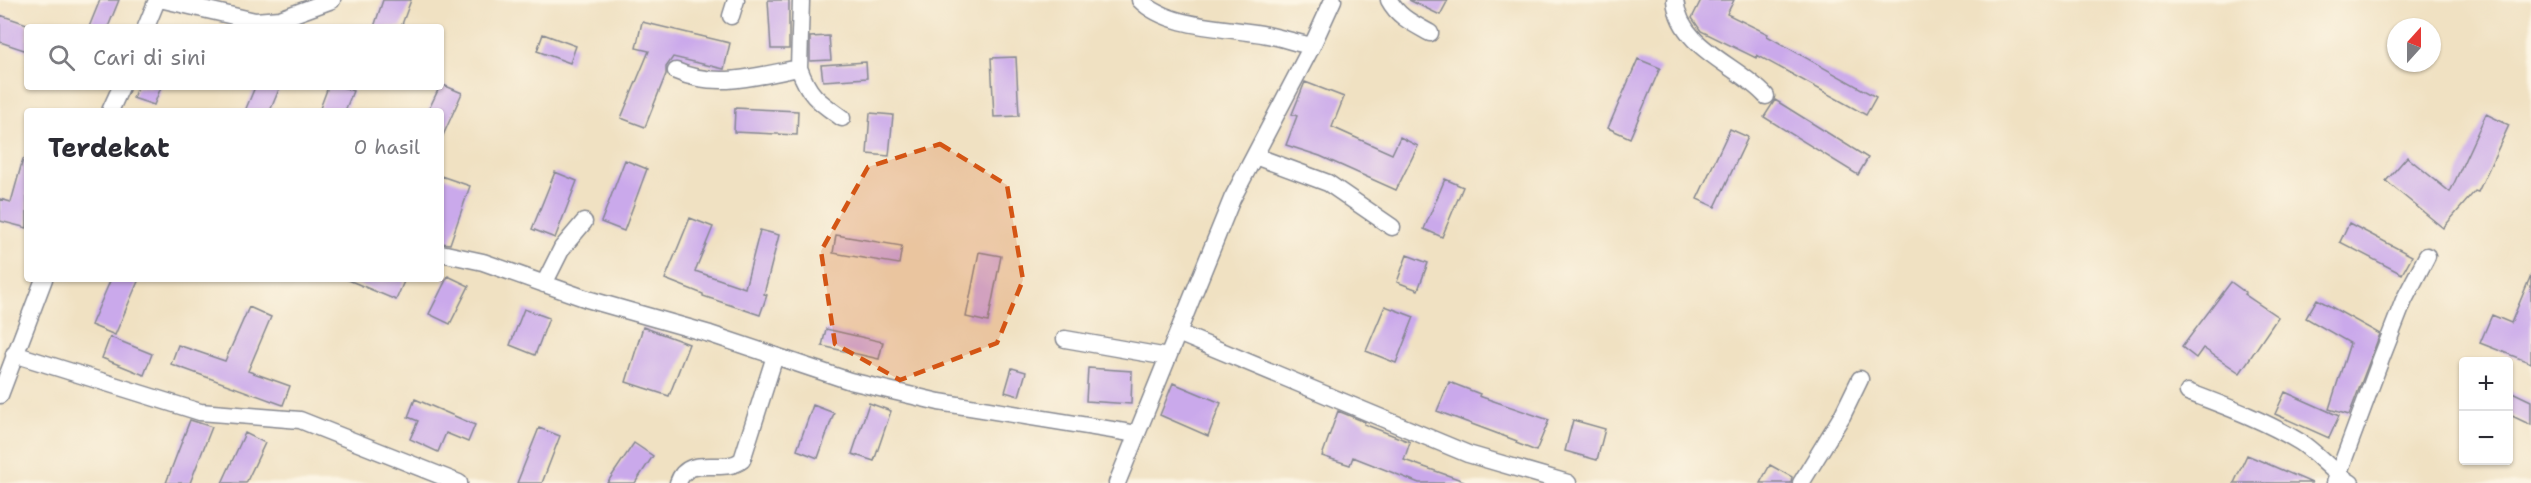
<!DOCTYPE html>
<html lang="id">
<meta charset="utf-8">
<style>
body{margin:0;font-family:"Shantell Sans",sans-serif;background:#f2f2f3;color:#2b2b33}
.controls{position:absolute;right:18px;bottom:18px;display:grid;overflow:hidden;border-radius:6px;box-shadow:0 2px 4px #0004}
.controls button{width:54px;height:54px;display:grid;place-items:center;padding:0;border:0;border-bottom:2px solid #e1e1e2;background:#fff;color:#2b2b33;font:30px sans-serif}
.compass{position:absolute;left:2387px;top:18px;width:54px;height:54px;border-radius:50%;background:#fff;box-shadow:0 2px 4px #0004;rotate:21deg}
.list{margin:0;padding:0;list-style:none}
h2{display:flex;justify-content:space-between;align-items:center;height:78px;margin:0;padding:0 24px;font-size:26px}
h2 small{font-size:20px;font-weight:400;color:#7c7c81}
.icon{flex:none;width:33px;height:33px;fill:none;stroke:currentColor;stroke-width:2;stroke-linecap:round;stroke-linejoin:round}
.map{position:relative;flex:none;width:2531px;height:483px;overflow:hidden}
.search{position:absolute;background:#fff;box-shadow:0 2px 4px #0004;left:24px;top:24px;width:420px;height:66px;display:flex;align-items:center;gap:15px;box-sizing:border-box;padding:0 21px;border-radius:6px;color:#7c7c81;font-size:22px}
.panel{position:absolute;background:#fff;box-shadow:0 2px 4px #0004;left:24px;top:108px;width:420px;height:174px;border-radius:6px}
.map>svg:first-child{display:block}
.building{fill:#caa9eb}
.lines{fill:none;stroke-linecap:round;stroke-linejoin:round}
.street-casing{stroke:#868890;stroke-width:19}
.street{stroke:#fff;stroke-width:16}
.marked{fill:#d45514;fill-opacity:0.2;stroke:#d45514;stroke-width:4.5;stroke-dasharray:12 8;stroke-linejoin:round}
</style>
<div class="map">
<svg width="2531" height="483" viewBox="0 0 2531 483">
<rect width="100%" height="100%" fill="#fcf5e5"/>
<filter id="ink" filterUnits="userSpaceOnUse"><feTurbulence type="fractalNoise" baseFrequency=".0167" numOctaves="2"/><feDisplacementMap in="SourceGraphic" scale="12" xChannelSelector="R" yChannelSelector="G"/><feConvolveMatrix kernelMatrix="1 2 1 2 8 2 1 2 1" color-interpolation-filters="sRGB"/></filter>
<filter id="wash" filterUnits="userSpaceOnUse"><feTurbulence type="fractalNoise" baseFrequency=".008" numOctaves="4" result="noise"/><feDisplacementMap in="SourceGraphic" scale="24" xChannelSelector="R" yChannelSelector="G"/><feGaussianBlur stdDeviation="1.35" result="paint"/><feColorMatrix in="noise" values="0 0 0 0 0 0 0 0 0 0 0 0 0 0 0 0 0 1.4 0 .05"/><feComposite in="paint" operator="in"/></filter>
<g filter="url(#wash)">
<rect width="100%" height="100%" fill="#f0e1c2"/>
<g id="blocks">
<path class="building" d="M100 0H119L108 27H89Z
M383 0H411L401 27H374Z
M768 0H789V49H771Z
M1409 0H1448L1440 15Z
M1701 0H1734L1727 14 1768 34 1767 36 1876 97 1866 115 1757 55 1756 58 1701 31 1692 18Z
M0 15 27 24V51L0 42Z
M642 22 730 43 724 69 673 57 666 67V74L645 127 621 118 649 51 636 48Z
M543 34 576 46 570 63 537 51Z
M829 36 831 60 810 61V37Z
M1016 57 1019 116 994 117 991 58Z
M1638 59 1660 68 1630 138 1608 128Z
M866 62 867 78 823 81 821 65Z
M1305 82 1344 97 1332 127 1392 154 1400 137 1418 146 1396 190 1320 156 1286 145 1297 116 1292 114Z
M441 84 462 93 441 140V111H428Z
M137 87H161L154 105 133 98Z
M255 87H280L270 111H245Z
M328 87H342L353 91 345 111H319Z
M1775 100 1868 158 1858 175 1764 117Z
M735 108 798 111 797 135 734 132Z
M870 113 893 115 889 156 867 154Z
M2486 114 2509 125 2478 192 2475 191 2443 228 2386 181 2407 157 2450 192Z
M1730 129 1748 137 1715 207 1697 199Z
M23 159H27V228L0 221V199L11 202Z
M625 160 647 169 624 231 601 222Z
M555 172 577 181 555 238 532 229Z
M441 176 470 186 450 244 441 243Z
M1445 179 1463 187 1442 237 1424 229Z
M690 218 713 227 695 271 745 288 760 230 779 235 764 294 767 295 760 315 703 296V294L665 279Z
M2349 223 2412 256 2402 274 2340 242Z
M836 235 902 246 899 264 833 253Z
M979 252 1001 256 988 322 966 317Z
M1407 255 1428 263 1418 290 1397 282Z
M2531 275V363L2480 343 2492 315 2511 323Z
M448 276 469 286 450 324 429 314Z
M111 279H139L115 335 91 325Z
M346 279H405L396 300Z
M2231 282 2246 293 2244 294 2278 317 2240 373 2203 348 2196 358 2182 347Z
M2317 299 2380 334 2349 415 2329 409 2350 343 2306 318Z
M1385 306 1414 317 1396 363 1366 351Z
M249 307 271 317 248 371 290 386 283 405 171 364 178 345 225 361Z
M524 309 549 318 535 355 510 345Z
M643 327 689 344 669 396 626 382Z
M826 329 883 342 879 359 822 346Z
M110 337 152 354 144 375 102 358Z
M1012 368 1026 372 1019 396 1005 392Z
M1088 368 1132 371 1131 404 1086 401Z
M1449 382 1480 394 1479 396 1549 420 1536 451 1516 443 1517 441 1437 411Z
M1173 383 1221 403 1208 436 1160 415Z
M2508 390 2531 401V425L2508 414Z
M2285 392 2339 416 2329 438 2275 414Z
M415 399 475 425 468 442 446 433 438 452 410 439 418 421 408 417Z
M869 403 891 411 874 461 852 454Z
M813 405 834 413 818 458 797 450Z
M1338 411 1365 422 1364 424 1410 442 1404 460 1464 481 1463 483H1419L1353 457 1350 465 1322 456Z
M190 420 212 427 190 483H166Z
M1573 420 1605 429 1597 460 1565 451Z
M539 428 560 436 542 483H517Z
M245 433 265 443 246 483H222Z
M634 443 653 456 635 483H607Z
M2247 455 2312 483H2234Z
M1770 465 1792 477 1791 483H1760Z"/>
</g>
</g>
<g filter="url(#ink)">
<use href="#blocks" fill-opacity="0" stroke="#868890" stroke-width="1.5"/>
<g class="lines">
<defs>
<path id="street" d="M164 0 255 21 280 19 332 0
M1140 0C1168 29 1229 27 1267 35 1282 38 1297 43 1312 46
M1389 0C1398 17 1414 24 1430 33
M1675 0C1680 49 1737 64 1766 96
M731 16 736 0
M146 27 157 0
M799 68C809 96 818 101 842 118
M676 71C716 89 757 76 799 68L801 0
M110 111 121 87
M1255 156 1328 183 1392 227
M441 253 483 262 587 299 710 334 850 381 939 402 1137 434
M544 284 562 248 584 222
M1178 333 1468 454 1568 483
M1065 339 1168 357
M14 354 200 412 300 420 459 483
M2188 392C2225 406 2266 421 2300 442 2319 454 2331 472 2351 483
M0 395 44 279
M678 483C688 453 723 475 742 460L775 356
M1117 483 1232 199 1312 46 1333 0
M1801 483 1842 416 1860 379
M2335 483 2381 359 2404 300 2427 256"/>
</defs>
<use href="#street" class="street-casing"/>
<use href="#street" class="street"/>
</g>
</g>
<path class="marked" d="M940 144 1007 185 1023 280 997 343 900 380 835 344 821 251 868 167Z"/>
</svg>
<div class="controls">
<button>+</button>
<button>−</button>
</div>
<svg class="compass" viewBox="-18 -18 36 36"><path d="M0-13l5 13h-10z" fill="#e53935"/><path d="M0 13l5-13h-10z" fill="#7c7c81"/></svg>
<div class="search"><svg class="icon" aria-label="search" viewBox="0 0 24 24"><circle cx="10" cy="10" r="6"/><path d="M15 15l6 6"/></svg>Cari di sini</div>
<section class="panel">
<h2>Terdekat<small>0 hasil</small></h2>
<ul class="list">
</ul>
</section>
</div>
